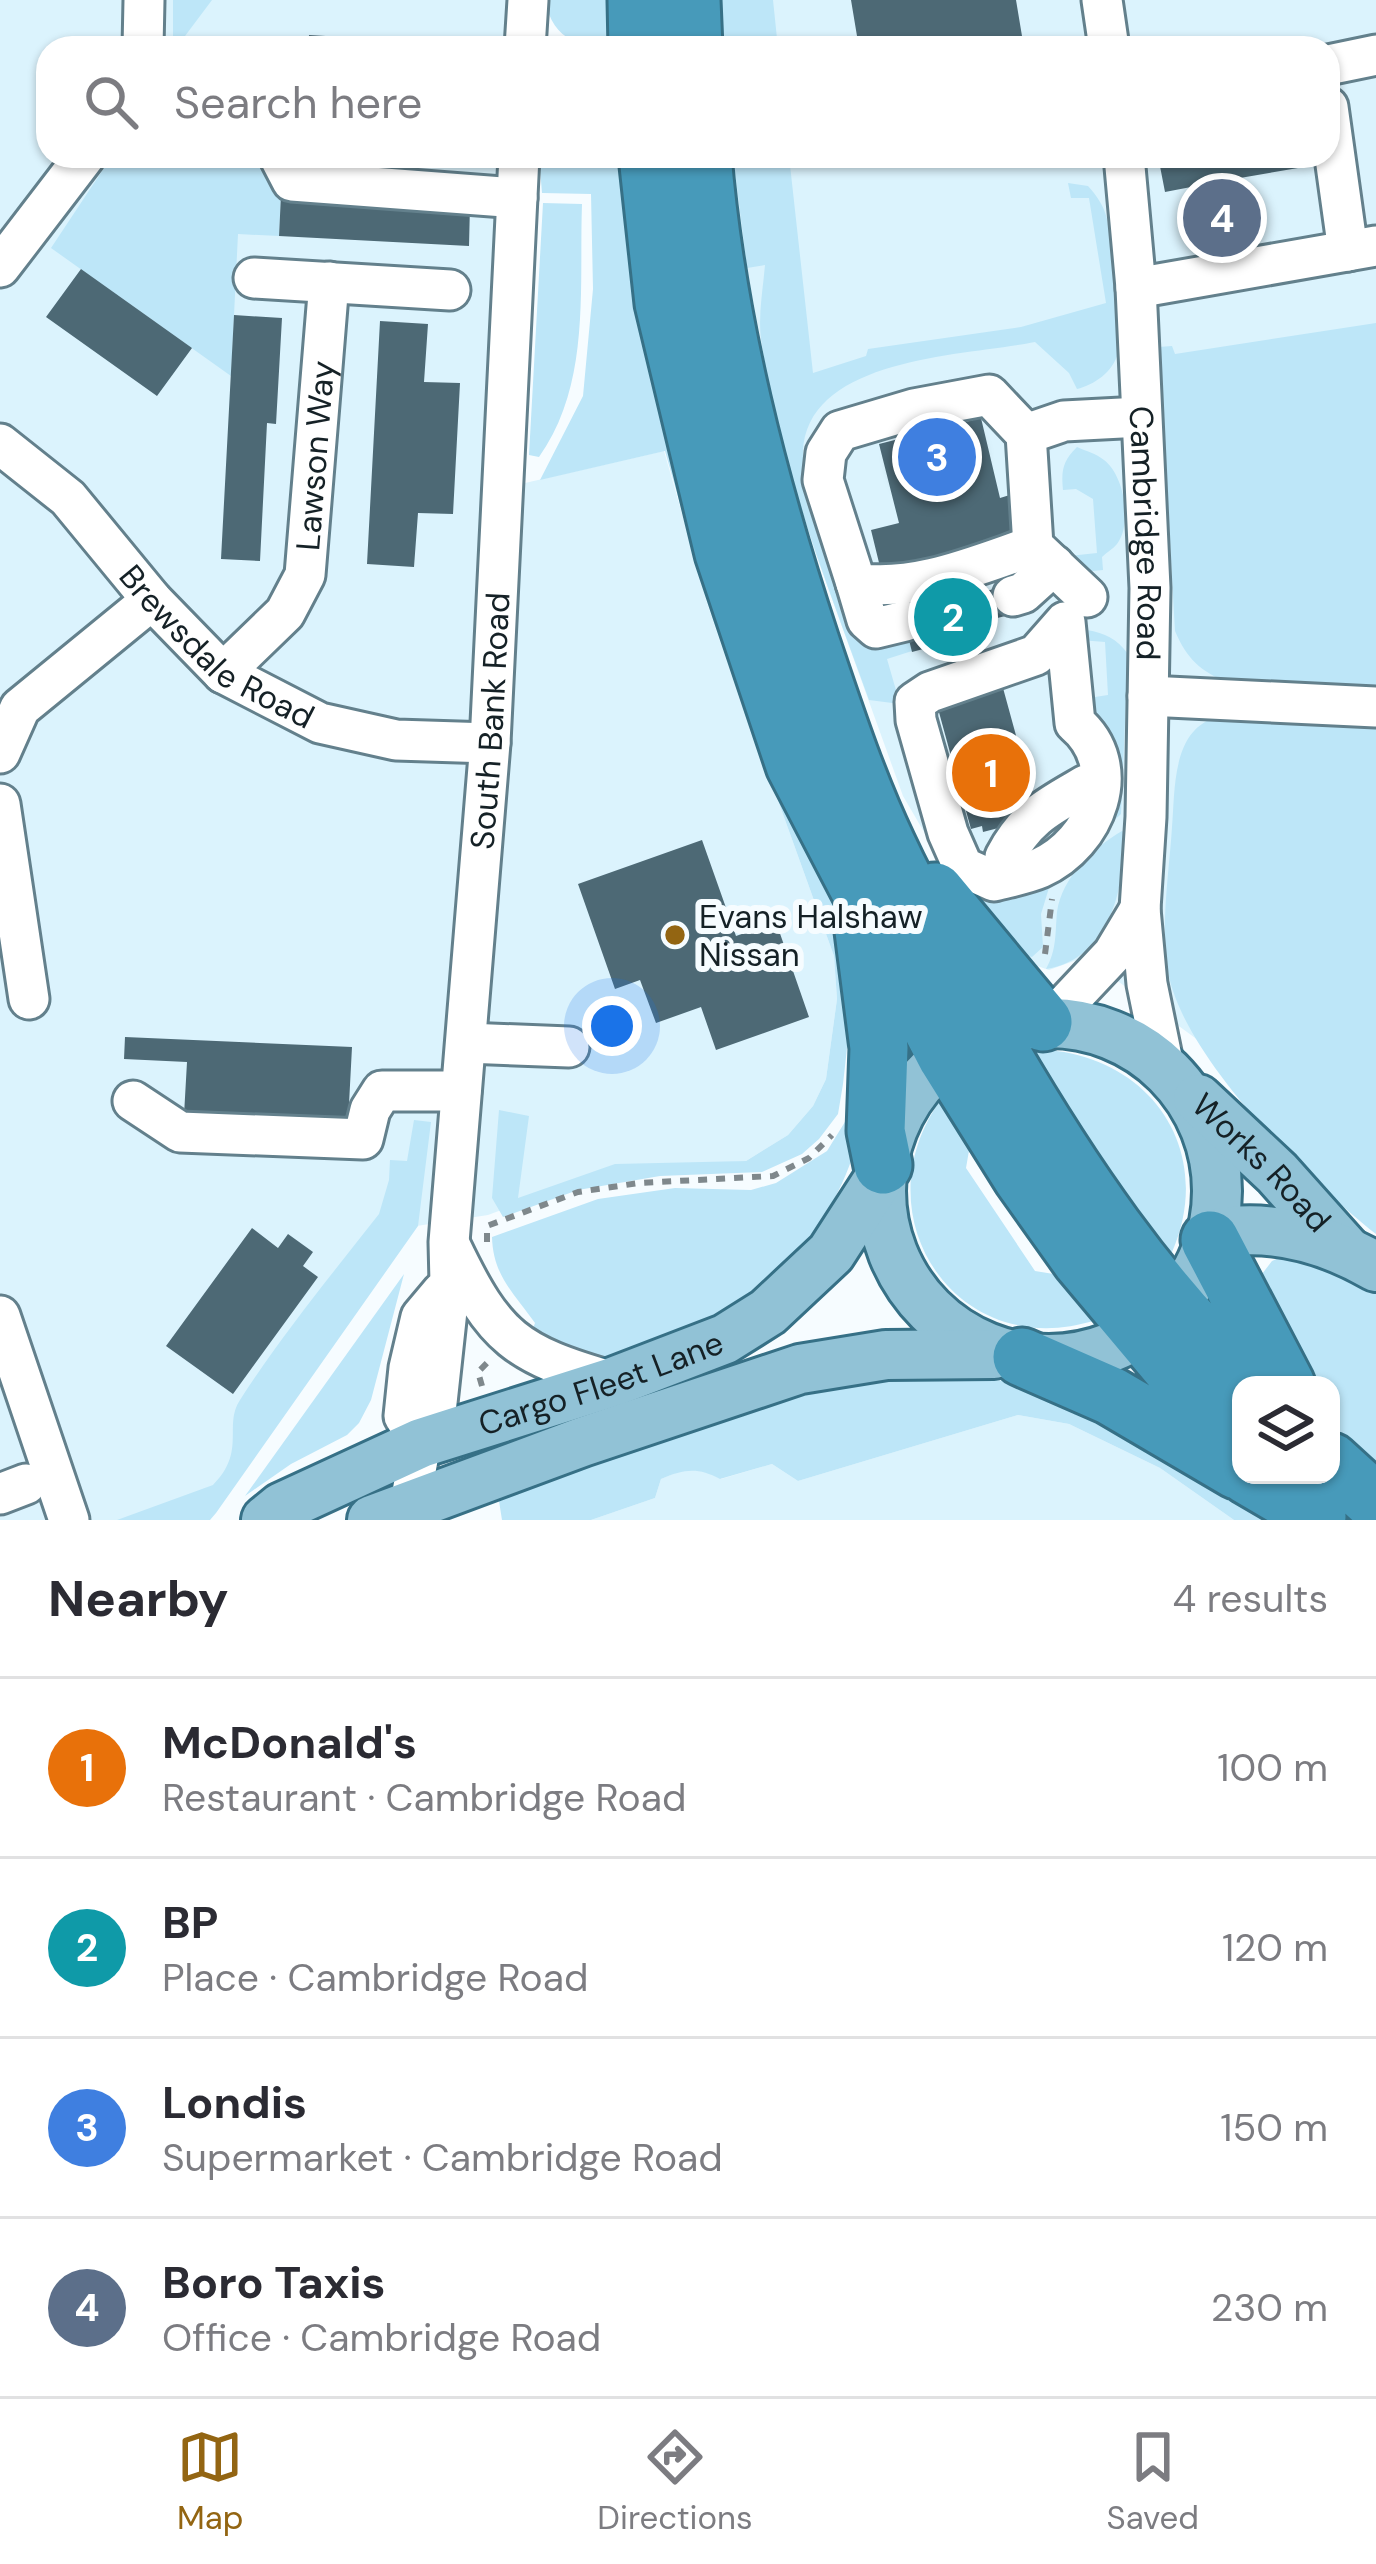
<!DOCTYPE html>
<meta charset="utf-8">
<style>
body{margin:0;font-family:"DM Sans",sans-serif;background:#f2f2f3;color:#2b2b33}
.controls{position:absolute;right:36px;bottom:36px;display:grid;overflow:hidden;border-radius:24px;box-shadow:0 3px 9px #0004}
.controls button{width:108px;height:108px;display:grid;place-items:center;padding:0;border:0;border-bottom:3px solid #e1e1e2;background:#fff;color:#2b2b33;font:60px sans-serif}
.you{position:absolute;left:612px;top:1026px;width:42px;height:42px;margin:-30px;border:9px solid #fff;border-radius:50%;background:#1a73e8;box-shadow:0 0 0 18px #1a73e833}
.badge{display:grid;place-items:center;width:78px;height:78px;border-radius:50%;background:#936512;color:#fff;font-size:39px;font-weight:700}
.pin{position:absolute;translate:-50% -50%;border:6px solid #fff;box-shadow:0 3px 12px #0006}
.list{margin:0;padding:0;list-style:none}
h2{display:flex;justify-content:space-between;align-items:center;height:156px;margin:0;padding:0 48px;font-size:51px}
h2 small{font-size:39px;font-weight:400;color:#7c7c81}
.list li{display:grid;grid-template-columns:78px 1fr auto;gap:36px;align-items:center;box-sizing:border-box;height:180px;padding:0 48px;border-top:3px solid #e1e1e2}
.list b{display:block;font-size:45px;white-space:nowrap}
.list p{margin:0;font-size:39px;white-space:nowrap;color:#7c7c81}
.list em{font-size:39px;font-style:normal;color:#7c7c81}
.icon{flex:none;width:66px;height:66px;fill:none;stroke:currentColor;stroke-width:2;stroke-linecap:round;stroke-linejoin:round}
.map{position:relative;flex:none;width:1376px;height:1520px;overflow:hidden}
.search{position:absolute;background:#fff;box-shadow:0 3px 9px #0004;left:36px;right:36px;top:36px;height:132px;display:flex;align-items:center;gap:30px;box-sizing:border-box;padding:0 42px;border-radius:36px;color:#7c7c81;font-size:45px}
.sheet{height:876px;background:#fff}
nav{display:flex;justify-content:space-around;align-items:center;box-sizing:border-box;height:168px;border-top:3px solid #e1e1e2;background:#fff;font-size:33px;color:#7c7c81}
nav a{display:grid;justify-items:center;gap:6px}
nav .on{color:#936512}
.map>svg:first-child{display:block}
.built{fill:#dbf3fd}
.green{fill:#bde6f8}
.building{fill:#4d6975}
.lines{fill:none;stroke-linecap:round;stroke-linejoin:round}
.minor-casing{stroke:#63808c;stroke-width:45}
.major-casing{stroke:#367086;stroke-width:54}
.highway-casing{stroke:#367086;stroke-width:63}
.path{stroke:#7f888c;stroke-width:6;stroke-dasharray:9 9;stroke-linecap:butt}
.minor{stroke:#fff;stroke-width:39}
.major{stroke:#91c2d6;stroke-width:48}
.highway{stroke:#479aba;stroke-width:57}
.poi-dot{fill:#936512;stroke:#f6fcff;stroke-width:4.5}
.labels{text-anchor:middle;stroke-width:12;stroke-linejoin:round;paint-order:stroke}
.street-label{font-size:33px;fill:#152126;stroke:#f6fcff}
.poi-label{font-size:33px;fill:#152126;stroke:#f6fcff;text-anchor:start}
</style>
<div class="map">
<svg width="1376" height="1520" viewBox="0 0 1376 1520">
<rect width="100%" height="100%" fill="#f6fcff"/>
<path class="built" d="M0 0H542L540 48H48V156H536L525 483 664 451 712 617 834 956 837 999 826 1079 813 1106 788 1135 746 1161 601 1172 488 1215 410 1227 210 1497 146 1520H0Z
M720 0H1376V1171L1085 957 1049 970 1011 957 982 931 903 796 813 546 773 401 742 246 733 156H1328V48H722Z
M1018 1415 1069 1424 1160 1468 1234 1520H591L655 1498 661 1479 682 1470 702 1469 721 1479 772 1464 798 1481Z"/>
<path class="green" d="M173 0H212L176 48H173Z
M545 0H620V48C582 48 553 42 545 0Z
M720 0H773L778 48H722Z
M112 156H251L281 195 279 236 238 234 231 376 51 248Z
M539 156H627L811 835 848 936 850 1021 843 1084 838 1114 819 1139 802 1154 762 1172 660 1176 578 1190 503 1217 492 1198 499 1110 529 1116 518 1198 615 1164 746 1161 788 1135 813 1106 826 1079 837 999 834 956 712 617 665 451 540 480 583 396 593 289 591 194 542 193Z
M733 156H789L813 373 866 356 868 349 1021 327 1106 303 1089 198H1071L1068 183 1088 186C1097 196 1104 206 1107 219 1112 245 1125 331 1118 353 1113 372 1094 385 1077 389L1069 373 1035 342C967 356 807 356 803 452 801 490 837 582 849 621L908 633 912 651 887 659 900 704 869 700C827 583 778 463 761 339 758 315 763 289 765 265L747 268Z
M543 203 582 204C579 289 591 384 539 457L529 455Z
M1376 323V694L1229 683C1200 671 1187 659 1175 631L1159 347 1172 346 1175 354Z
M1077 447C1086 451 1097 454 1104 460 1124 475 1133 523 1117 544 1113 549 1107 552 1102 557L1103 570 1083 572 1069 556 1097 553 1093 499 1076 489 1063 490C1061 470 1063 461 1077 447Z
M1087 630C1105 633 1117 639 1128 654L1121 814 1052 878 1041 914 1043 947 1032 957 1014 952 973 899 980 886 1095 831 1082 699 1108 695 1105 642 1080 640 1079 631Z
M1271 708 1376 718V1234C1309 1181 1200 1072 1173 991 1157 944 1169 876 1172 827 1175 792 1172 737 1209 720 1226 712 1252 712 1271 708Z
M1122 831 1125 833C1124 889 1110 959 1046 969 1057 949 1055 934 1057 912 1062 877 1093 848 1122 831Z
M1049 1050C1154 1060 1215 1153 1172 1252L1162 1253 1022 1052Z
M942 1098 971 1139 966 1168 1035 1271 1066 1276 1096 1320C956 1365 857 1214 942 1098Z
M856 1104C856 1112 859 1123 858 1132 851 1191 786 1285 733 1312 692 1333 645 1346 603 1363L532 1331 535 1323C514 1293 493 1276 492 1237L598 1199 675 1188 751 1190 776 1183 827 1151Z
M414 1120 431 1122 418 1226 216 1513 210 1520H117L213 1485C247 1451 223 1426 240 1400 281 1336 332 1274 379 1214L389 1180 390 1160 407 1161Z
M1292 1252 1376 1290V1466L1331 1423V1385H1300L1252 1287 1272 1261Z
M404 1274 371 1400 359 1423 347 1435 291 1464 245 1496Z
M934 1372 1028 1384 1282 1520H1234L1160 1468 1069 1424 1018 1415 798 1481 772 1464 720 1479C698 1467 684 1469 661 1479L655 1498 591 1520H502L499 1501 652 1437 806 1388Z"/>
<path class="building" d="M851 0H1016L1024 48H859Z
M309 35 425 42 424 48H308Z
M303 156H418L417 181 302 175Z
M1158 156H1296L1298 168 1240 178 1253 249 1204 258 1191 187 1165 192Z
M281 195 470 205 469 246 279 236Z
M81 269 192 348 157 396 46 317Z
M234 315 282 318 276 424 267 423 260 561 221 559Z
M380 321 428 324 424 382 460 383 453 514 418 513 414 567 367 564Z
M981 418 1000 498 1013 494 1024 540 882 575 871 530 899 523 879 444Z
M1010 585 1017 613 970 625 972 636 912 652 902 612Z
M1003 688 1031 790 1021 793 1026 809 1007 814 1010 825 983 832 982 826 971 829 937 705Z
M702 840 736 936 776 922 809 1017 716 1050 701 1007 656 1023 640 980 615 989 578 884Z
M125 1037 352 1047 348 1123 184 1115 187 1062 124 1059Z
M252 1228 278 1248 288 1234 313 1252 303 1266 318 1277 233 1394 166 1346Z"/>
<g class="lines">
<defs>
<g id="minor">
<path d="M1102 0 1109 48"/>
<path d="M143 48 144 0"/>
<path d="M525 48 528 0"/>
<path d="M1328 65 1376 55"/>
<path d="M1328 107 1348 251"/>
<path d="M279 156 292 181 517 198"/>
<path id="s1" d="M1124 156 1136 288 1150 588 1146 817 1140 909 1147 984 1164 1067"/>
<path d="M0 267 85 156"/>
<path d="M254 278 450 290"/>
<path d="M1136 288 1376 246"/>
<path d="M1026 434 989 395 914 409 840 431 826 453 823 480 856 583C916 592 977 565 1033 546"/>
<path id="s2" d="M0 444 68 498 152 600 223 673 320 723 396 740 490 743"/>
<path d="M856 583 867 620 876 628 905 621"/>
<path d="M1013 596 1023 593 1054 565"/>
<path d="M1087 597 1033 546 1026 434 1064 421 1141 417"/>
<path d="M1065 622 1075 723C1126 766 1096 843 1040 868 1026 874 1009 877 994 881L963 867 948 833 916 720 915 702 930 692 1036 655Z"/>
<path id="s3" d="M223 673 285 613 305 575 329 282"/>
<path d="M1148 696 1376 707"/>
<path d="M0 753 20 708 152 600"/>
<path d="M0 804 29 999"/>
<path d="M1005 857C1026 817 1048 807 1086 785"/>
<path d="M1049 1022 1113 954 1140 909"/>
<path d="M466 1043 569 1047"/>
<path d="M133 1101 180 1132 363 1139 370 1110 382 1091H461"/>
<path d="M451 1247C495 1339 516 1354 613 1382"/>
<path d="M0 1316 69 1520"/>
<path d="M421 1443 404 1416 409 1368 421 1317 442 1292"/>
<path d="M0 1494 26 1484"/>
<path id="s4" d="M407 1520 421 1443 435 1421 450 1283 449 1242 490 743 519 156"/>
</g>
<g id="major">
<circle cx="1049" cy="1191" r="168"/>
<path id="s5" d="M1198 1099 1277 1173 1345 1249"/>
<path d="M1212 1234C1269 1223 1326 1238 1376 1267"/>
<path id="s6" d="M266 1520 282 1507 421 1443 613 1382 725 1339 768 1312 831 1253 882 1174"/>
<path d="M372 1520 582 1442 800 1369 886 1355 994 1354"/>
</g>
<path id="highway" d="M637 0 638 48
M691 0 693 48
M648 156 664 303 724 553 795 765 947 1057 1022 1177 1081 1260 1212 1416 1241 1444
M702 156C716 322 758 484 810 642 833 710 856 781 887 846 920 917 961 984 1000 1052 1070 1172 1149 1289 1250 1385
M935 892 1043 1022
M864 931 879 1048 876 1131 883 1165
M1210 1240 1286 1385
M1022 1357 1111 1396 1237 1470
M1331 1462 1376 1503
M1247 1475 1317 1516"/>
</defs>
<use href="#minor" class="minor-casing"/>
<use href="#major" class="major-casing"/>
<use href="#highway" class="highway-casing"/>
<path class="path" d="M1045 954 1052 899
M487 1242V1226L578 1192 639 1183 773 1176 809 1158 832 1135
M482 1386 478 1372 488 1362"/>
<use href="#minor" class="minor"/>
<use href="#major" class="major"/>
<use href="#highway" class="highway"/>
</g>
<circle class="poi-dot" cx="675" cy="935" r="12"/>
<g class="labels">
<g class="street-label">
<text dy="12" stroke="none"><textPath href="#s3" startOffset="249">Lawson Way</textPath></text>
<text dy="12" stroke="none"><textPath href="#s1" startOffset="378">Cambridge Road</textPath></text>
<text dy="12" stroke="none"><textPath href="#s2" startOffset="300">Brewsdale Road</textPath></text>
<text dy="12" stroke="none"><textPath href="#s4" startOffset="807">South Bank Road</textPath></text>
<text dy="12" stroke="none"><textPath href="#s5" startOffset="90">Works Road</textPath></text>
<text dy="12" stroke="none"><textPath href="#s6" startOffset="363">Cargo Fleet Lane</textPath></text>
</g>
<g class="poi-label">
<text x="699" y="928">Evans Halshaw<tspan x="699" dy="38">Nissan</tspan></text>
</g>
</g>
</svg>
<div class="controls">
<button><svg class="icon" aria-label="layers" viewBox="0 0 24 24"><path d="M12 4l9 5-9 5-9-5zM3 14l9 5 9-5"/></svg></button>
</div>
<div class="you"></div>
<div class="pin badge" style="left:991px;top:773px;background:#e8710a">1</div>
<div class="pin badge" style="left:953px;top:617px;background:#0f9aa8">2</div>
<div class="pin badge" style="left:937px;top:457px;background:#3f7fe0">3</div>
<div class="pin badge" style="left:1222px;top:218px;background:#5c6f8a">4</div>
<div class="search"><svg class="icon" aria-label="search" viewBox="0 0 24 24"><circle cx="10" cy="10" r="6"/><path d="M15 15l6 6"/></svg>Search here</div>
</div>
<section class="sheet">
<h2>Nearby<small>4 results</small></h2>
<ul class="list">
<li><span class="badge" style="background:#e8710a">1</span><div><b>McDonald's</b><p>Restaurant · Cambridge Road</p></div><em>100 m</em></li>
<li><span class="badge" style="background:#0f9aa8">2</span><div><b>BP</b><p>Place · Cambridge Road</p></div><em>120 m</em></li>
<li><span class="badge" style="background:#3f7fe0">3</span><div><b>Londis</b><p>Supermarket · Cambridge Road</p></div><em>150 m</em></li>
<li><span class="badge" style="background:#5c6f8a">4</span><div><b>Boro Taxis</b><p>Office · Cambridge Road</p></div><em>230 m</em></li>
</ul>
</section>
<nav>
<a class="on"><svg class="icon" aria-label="map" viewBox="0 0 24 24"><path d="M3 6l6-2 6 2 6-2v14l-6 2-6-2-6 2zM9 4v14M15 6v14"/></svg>Map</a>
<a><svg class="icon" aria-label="directions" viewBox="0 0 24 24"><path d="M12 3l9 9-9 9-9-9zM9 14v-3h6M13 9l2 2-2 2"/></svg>Directions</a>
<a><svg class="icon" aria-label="saved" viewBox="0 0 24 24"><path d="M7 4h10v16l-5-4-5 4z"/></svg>Saved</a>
</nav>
